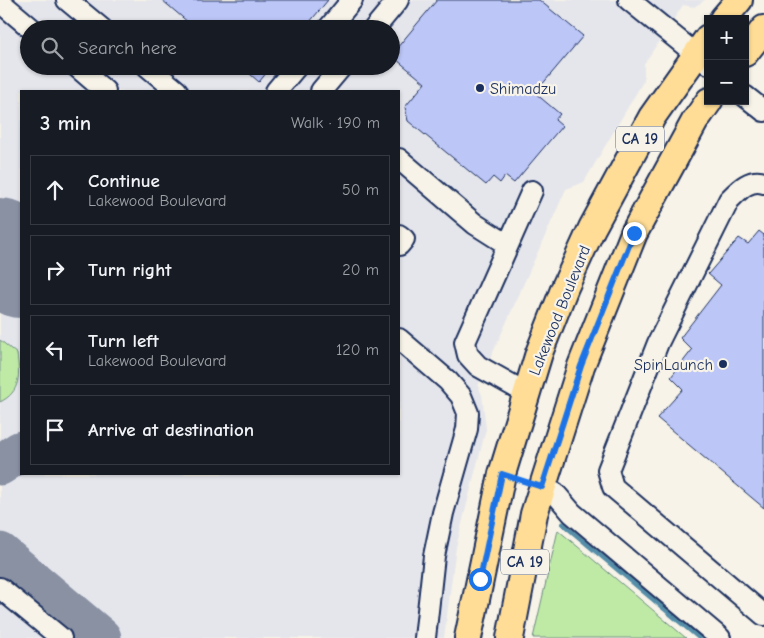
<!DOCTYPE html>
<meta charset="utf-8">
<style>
body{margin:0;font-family:"Comic Neue",sans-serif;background:#20242c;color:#f1f3f6}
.controls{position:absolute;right:15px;top:15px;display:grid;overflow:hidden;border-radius:0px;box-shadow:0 1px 4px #0004}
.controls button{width:45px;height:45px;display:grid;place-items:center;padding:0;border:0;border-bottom:1px solid #363941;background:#171b24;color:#f1f3f6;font:25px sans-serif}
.stop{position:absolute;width:15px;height:15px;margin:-11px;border:4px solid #1a73e8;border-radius:50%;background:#fff}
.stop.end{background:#1a73e8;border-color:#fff;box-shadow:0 1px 5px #0008}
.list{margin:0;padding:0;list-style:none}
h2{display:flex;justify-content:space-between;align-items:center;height:65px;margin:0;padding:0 20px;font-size:21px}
h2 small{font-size:16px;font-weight:400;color:#9ea1a6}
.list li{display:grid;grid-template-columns:32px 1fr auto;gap:15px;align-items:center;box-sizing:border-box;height:70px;margin:0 10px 10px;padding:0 10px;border:1px solid #363941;border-radius:0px}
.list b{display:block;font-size:19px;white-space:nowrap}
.list p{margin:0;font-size:16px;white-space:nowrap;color:#9ea1a6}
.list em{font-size:16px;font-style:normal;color:#9ea1a6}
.icon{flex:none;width:28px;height:28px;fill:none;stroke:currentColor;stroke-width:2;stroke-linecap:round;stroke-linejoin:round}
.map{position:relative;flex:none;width:764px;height:638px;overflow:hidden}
.search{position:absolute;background:#171b24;box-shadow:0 1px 4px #0004;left:20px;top:20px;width:380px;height:55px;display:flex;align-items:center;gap:12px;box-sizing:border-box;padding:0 18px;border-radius:28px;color:#9ea1a6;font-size:19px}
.panel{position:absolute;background:#171b24;box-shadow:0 1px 4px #0004;left:20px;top:90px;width:380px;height:385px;border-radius:0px}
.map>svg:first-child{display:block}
.built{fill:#e5e6ec;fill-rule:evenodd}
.green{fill:#bfeaa6;stroke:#6d8c82}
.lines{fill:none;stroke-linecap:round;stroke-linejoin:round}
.stream{stroke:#568ea8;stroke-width:4.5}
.taxiway{stroke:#8991a3;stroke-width:41}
.runway{stroke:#8991a3;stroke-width:102}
.building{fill:#bcc6f7;stroke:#1b2f5e}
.minor-casing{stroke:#1b2f5e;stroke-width:24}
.major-casing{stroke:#1b2f5e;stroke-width:30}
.minor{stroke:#f7f3e8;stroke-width:20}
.major{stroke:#ffdd96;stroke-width:26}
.route{stroke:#1a73e8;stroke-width:6}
.poi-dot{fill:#1b2f5e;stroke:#f7f3e8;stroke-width:2}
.labels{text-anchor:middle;stroke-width:4.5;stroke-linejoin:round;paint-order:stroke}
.shield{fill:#f7f3e8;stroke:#5d6a87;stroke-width:1}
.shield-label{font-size:15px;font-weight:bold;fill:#1b2f5e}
.poi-label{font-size:16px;fill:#1b2f5e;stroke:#f7f3e8;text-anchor:start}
.street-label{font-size:16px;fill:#1b2f5e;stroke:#f7f3e8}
</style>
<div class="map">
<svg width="764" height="638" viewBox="0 0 764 638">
<rect width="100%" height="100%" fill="#f7f3e8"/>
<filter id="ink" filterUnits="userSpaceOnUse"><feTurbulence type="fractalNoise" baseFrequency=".02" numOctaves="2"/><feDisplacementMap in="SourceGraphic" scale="10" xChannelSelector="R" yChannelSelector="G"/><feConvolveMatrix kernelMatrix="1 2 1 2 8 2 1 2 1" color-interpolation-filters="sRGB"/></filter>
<g filter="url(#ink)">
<path class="built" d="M0 0H705L694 7 683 5 644 64V80L584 182 566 189 478 386 482 395 486 429 456 547 444 638H0ZM29 29H391V66H29ZM21 91H399V474H21Z"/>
<path class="green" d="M0 340 17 354C20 374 21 392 0 402Z
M558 530 686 638H533Z"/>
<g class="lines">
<path class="stream" d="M563 524 699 638"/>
<path class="taxiway" d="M0 465 21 451
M0 553 101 638"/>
<path class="runway" d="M0 249 21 267"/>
</g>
<path class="building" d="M162 0H328L304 29H196Z
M437 0H539L583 36 535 93 560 114 555 120 562 126 514 183 505 176 500 183 493 177 486 185 408 121 405 107 425 83 391 55Z
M241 66H272L259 82Z
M759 231 764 235V508L657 418 683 389 671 377 692 350 680 338 721 285 708 274 739 238 748 244Z"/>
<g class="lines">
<defs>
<path id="minor" d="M67 0 102 29
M629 0 708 64
M0 2 32 29
M328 29 352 0
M374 29 398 0
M76 66 105 91
M147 66 177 91
M276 91 297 66
M321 91 342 66
M745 96 764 111
M399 159 475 224 508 245
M764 183C749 178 738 191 729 200L658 343 608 470 613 487 764 615
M399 235 404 239 399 245
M399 339 448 381 461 396 468 413 467 429 443 513 434 556 425 638
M528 394 478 366 468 355 465 342 532 191
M542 487 555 493 572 513 720 638
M0 588 61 638"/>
<path id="major" d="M723 19 739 0
M745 53 764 29
M468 638 502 474 539 353 565 287 592 228 652 117 708 38
M510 638 534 514 581 366 634 233 695 121 709 101"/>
</defs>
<use href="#minor" class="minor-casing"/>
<use href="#major" class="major-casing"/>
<use href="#minor" class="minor"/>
<use href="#major" class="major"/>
</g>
</g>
<g class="lines" filter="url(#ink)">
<path class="route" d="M480 579 502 474 542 487 581 366 634 233"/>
</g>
<g class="poi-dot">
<circle cx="480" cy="88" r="5"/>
<circle cx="723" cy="364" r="5"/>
</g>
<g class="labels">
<g class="shield">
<rect x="616" y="126.5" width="48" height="25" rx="4"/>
<rect x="501" y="549.5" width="48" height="25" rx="4"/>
</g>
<g class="shield-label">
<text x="640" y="144">CA 19</text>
<text x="525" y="567">CA 19</text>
</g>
<g class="poi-label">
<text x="490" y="94">Shimadzu</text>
<text x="713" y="370" text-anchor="end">SpinLaunch</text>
</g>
<g class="street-label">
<text transform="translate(559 310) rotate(-68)" y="6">Lakewood Boulevard</text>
</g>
</g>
</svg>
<div class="controls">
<button>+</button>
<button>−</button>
</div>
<div class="stop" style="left:480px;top:579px"></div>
<div class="stop end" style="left:634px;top:233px"></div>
<div class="search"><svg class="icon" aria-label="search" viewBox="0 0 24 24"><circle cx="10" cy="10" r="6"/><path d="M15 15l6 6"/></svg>Search here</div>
<section class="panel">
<h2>3 min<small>Walk · 190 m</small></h2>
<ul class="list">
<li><svg class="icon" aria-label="ahead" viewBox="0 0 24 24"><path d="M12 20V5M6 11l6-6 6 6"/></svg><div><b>Continue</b><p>Lakewood Boulevard</p></div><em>50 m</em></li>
<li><svg class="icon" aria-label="right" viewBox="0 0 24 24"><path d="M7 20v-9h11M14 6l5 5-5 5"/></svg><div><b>Turn right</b></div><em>20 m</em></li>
<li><svg class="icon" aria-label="left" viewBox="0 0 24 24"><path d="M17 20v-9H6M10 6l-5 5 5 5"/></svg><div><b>Turn left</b><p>Lakewood Boulevard</p></div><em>120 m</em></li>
<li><svg class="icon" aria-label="arrive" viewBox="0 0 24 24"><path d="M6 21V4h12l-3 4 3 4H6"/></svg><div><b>Arrive at destination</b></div></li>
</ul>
</section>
</div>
